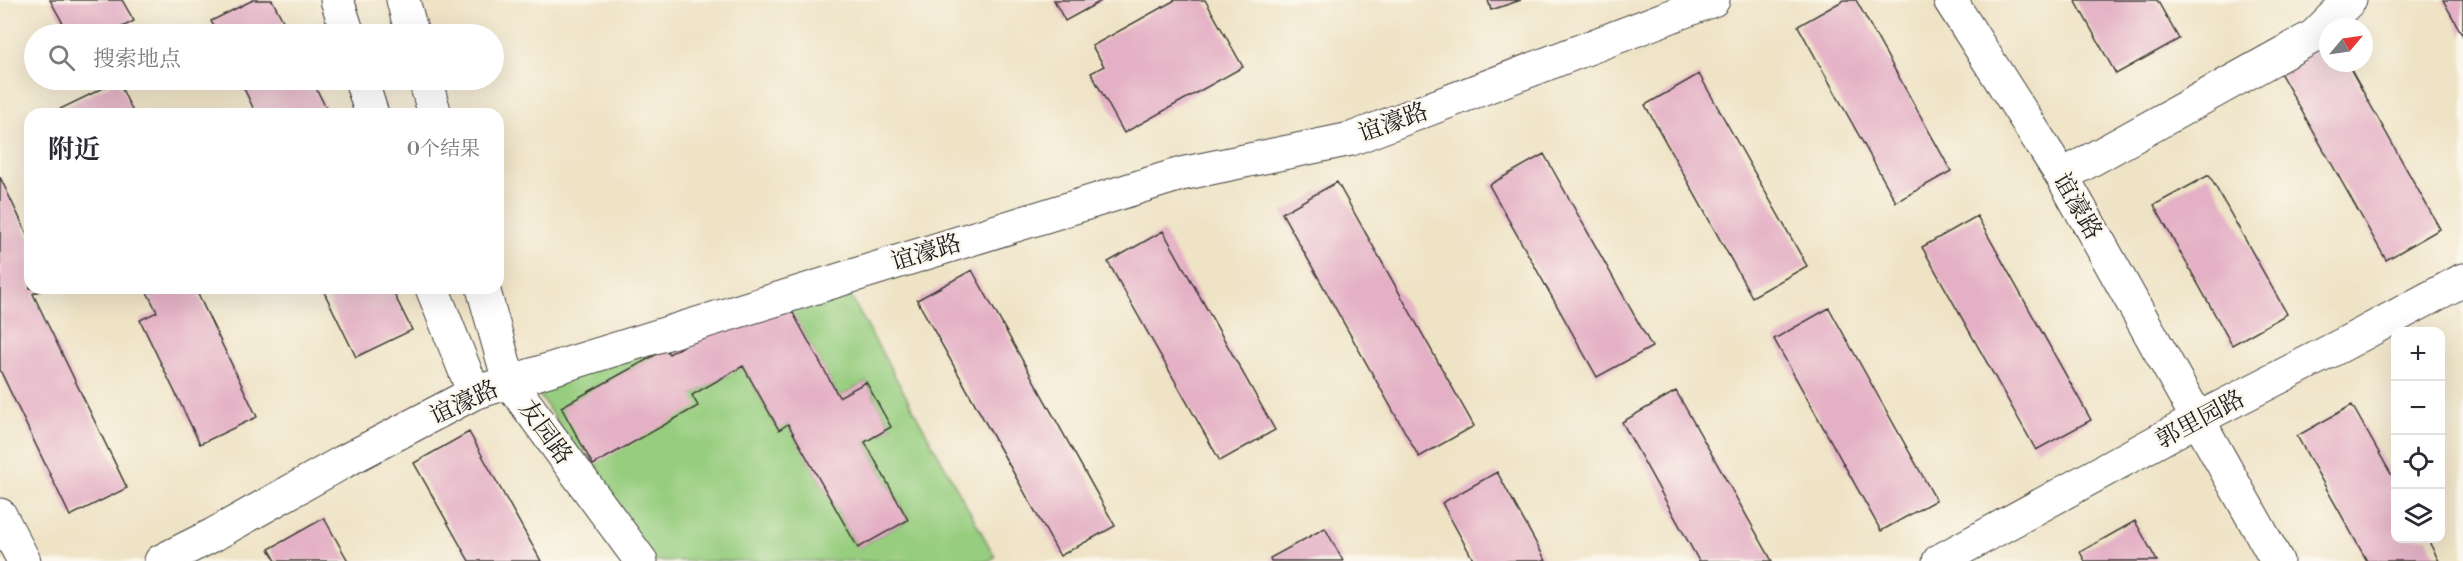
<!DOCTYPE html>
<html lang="zh">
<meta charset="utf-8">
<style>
body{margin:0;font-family:"Libre Bodoni","Noto Serif SC",serif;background:#f7f7f7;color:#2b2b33}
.controls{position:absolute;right:18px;bottom:18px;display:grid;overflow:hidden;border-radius:12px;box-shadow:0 6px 24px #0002}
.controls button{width:54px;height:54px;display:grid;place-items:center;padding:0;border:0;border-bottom:2px solid #e1e1e2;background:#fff;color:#2b2b33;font:30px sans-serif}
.compass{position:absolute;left:2319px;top:18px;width:54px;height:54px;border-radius:50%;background:#fff;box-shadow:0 6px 24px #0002;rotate:61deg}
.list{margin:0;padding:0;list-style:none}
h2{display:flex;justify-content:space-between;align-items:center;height:78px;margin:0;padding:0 24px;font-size:26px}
h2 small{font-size:20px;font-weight:400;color:#7c7c81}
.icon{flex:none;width:33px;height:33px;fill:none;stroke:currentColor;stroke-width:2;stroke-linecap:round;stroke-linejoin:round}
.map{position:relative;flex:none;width:2463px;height:561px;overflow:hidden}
.search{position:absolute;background:#fff;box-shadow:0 6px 24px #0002;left:24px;top:24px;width:480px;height:66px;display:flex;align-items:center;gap:15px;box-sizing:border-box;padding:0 21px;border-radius:33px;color:#7c7c81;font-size:22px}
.panel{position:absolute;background:#fff;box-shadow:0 6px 24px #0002;left:24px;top:108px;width:480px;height:186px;border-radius:18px}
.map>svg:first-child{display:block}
.pitch{fill:#97cd7f;stroke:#5a744e;stroke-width:1.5;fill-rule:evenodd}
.building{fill:#e4b0c5}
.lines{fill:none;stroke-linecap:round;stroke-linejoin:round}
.minor-casing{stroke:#3c3a36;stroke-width:35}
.minor{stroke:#fff;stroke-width:33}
.labels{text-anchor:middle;stroke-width:5;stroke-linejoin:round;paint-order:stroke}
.street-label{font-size:24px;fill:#1c1c1c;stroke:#fbf7ec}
</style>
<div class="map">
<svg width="2463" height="561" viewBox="0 0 2463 561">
<rect width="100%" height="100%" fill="#fbf7ec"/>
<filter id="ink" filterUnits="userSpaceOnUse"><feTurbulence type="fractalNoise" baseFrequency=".0167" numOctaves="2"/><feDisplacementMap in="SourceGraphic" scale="12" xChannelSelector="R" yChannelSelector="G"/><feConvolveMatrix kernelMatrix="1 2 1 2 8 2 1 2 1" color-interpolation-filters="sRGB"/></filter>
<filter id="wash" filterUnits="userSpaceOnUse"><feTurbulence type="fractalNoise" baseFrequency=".008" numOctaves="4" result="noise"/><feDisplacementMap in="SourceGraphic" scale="24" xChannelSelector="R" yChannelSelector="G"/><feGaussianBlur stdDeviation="1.35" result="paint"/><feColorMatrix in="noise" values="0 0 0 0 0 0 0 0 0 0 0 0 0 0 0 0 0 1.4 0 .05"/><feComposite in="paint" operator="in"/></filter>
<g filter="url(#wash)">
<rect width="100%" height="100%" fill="#efe3c6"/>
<path class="pitch" d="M841 279 995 557 988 561H653L542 399 523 368ZM787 303 839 397 866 382 891 427 865 442 908 520 858 548 788 424 778 429 743 366 692 395 562 407 666 349 669 354 733 318Z"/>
<g id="blocks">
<path class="building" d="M50 0H122L134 21 109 34H69Z
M253 0H272L290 34H218L211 21Z
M1054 0H1103L1065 21Z
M1175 0H1205L1243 67 1124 133 1091 73 1104 66 1092 46Z
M1488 0H1521L1491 10Z
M1844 0H1856L1951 171 1896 202 1798 26Z
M2075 0H2157L2179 39 2116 74Z
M2443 0H2463V36Z
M2328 41V63H2347L2440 229 2386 260 2278 69Z
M1699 74 1807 266 1752 297 1645 105Z
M240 80H312L329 114H256Z
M118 81 134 114H62L60 109Z
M1544 154 1652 347 1597 377 1489 185Z
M2209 175 2287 314 2232 345 2154 205Z
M0 177 30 240V288H47L33 294 127 488 70 516 0 370Z
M1337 182 1474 426 1419 457 1282 213Z
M1977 216 2091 420 2036 450 1922 247Z
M1163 231 1275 430 1220 461 1108 262Z
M972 270 1115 526 1060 556 917 300Z
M145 288H205L197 292 257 417 200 444 140 320 157 312Z
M322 288H391L412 330 356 357Z
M787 302 839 397 866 382 891 427 865 442 908 520 858 548 788 424 779 430 743 366 692 395 698 406 593 465 561 407 666 349 669 354 733 318Z
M1829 308 1936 500 1881 531 1774 339Z
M1676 391 1772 561H1699L1622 422Z
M2352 405 2396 483V538H2427L2439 561H2367L2297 436Z
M469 432 541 561H469L414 463Z
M1497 472 1546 561H1474L1442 503Z
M324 518 348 561H276L269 549Z
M2135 521 2157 561H2085L2080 552Z
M1325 528 1343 561H1271L1270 558Z"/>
</g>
</g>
<g filter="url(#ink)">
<use href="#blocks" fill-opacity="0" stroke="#3c3a36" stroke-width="1.5"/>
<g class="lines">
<defs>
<path id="minor" d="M337 0 348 34
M403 0 412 34
M1950 0 2062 176 2277 561
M361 80 372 114
M425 80 435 114
M2062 176 2314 36 2350 0
M432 288 474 393
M483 288 509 381 641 561
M0 515 24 561
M161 561 213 535 343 462 474 393 1181 174 1351 139 1713 0
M1939 561 2198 419 2342 345 2463 280"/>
</defs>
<use href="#minor" class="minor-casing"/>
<use href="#minor" class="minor"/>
</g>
</g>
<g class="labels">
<g class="street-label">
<text transform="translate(1393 122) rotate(-20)" y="8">谊濠路</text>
<text transform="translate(2078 206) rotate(60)" y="8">谊濠路</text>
<text transform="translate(926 252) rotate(-17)" y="8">谊濠路</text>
<text transform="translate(464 402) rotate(-25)" y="8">谊濠路</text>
<text transform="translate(2200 419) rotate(-28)" y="8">郭里园路</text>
<text transform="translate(546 432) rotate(54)" y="8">友园路</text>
</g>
</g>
</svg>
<div class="controls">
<button>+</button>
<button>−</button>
<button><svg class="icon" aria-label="locate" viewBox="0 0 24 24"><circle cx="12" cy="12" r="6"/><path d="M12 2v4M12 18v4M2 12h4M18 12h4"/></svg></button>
<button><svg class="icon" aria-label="layers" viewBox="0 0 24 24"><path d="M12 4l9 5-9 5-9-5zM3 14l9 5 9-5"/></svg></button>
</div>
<svg class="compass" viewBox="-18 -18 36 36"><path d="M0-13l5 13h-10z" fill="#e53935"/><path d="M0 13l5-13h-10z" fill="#7c7c81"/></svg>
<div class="search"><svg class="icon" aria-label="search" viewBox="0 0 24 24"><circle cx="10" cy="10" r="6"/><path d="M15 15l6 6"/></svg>搜索地点</div>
<section class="panel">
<h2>附近<small>0个结果</small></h2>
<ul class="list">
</ul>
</section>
</div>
